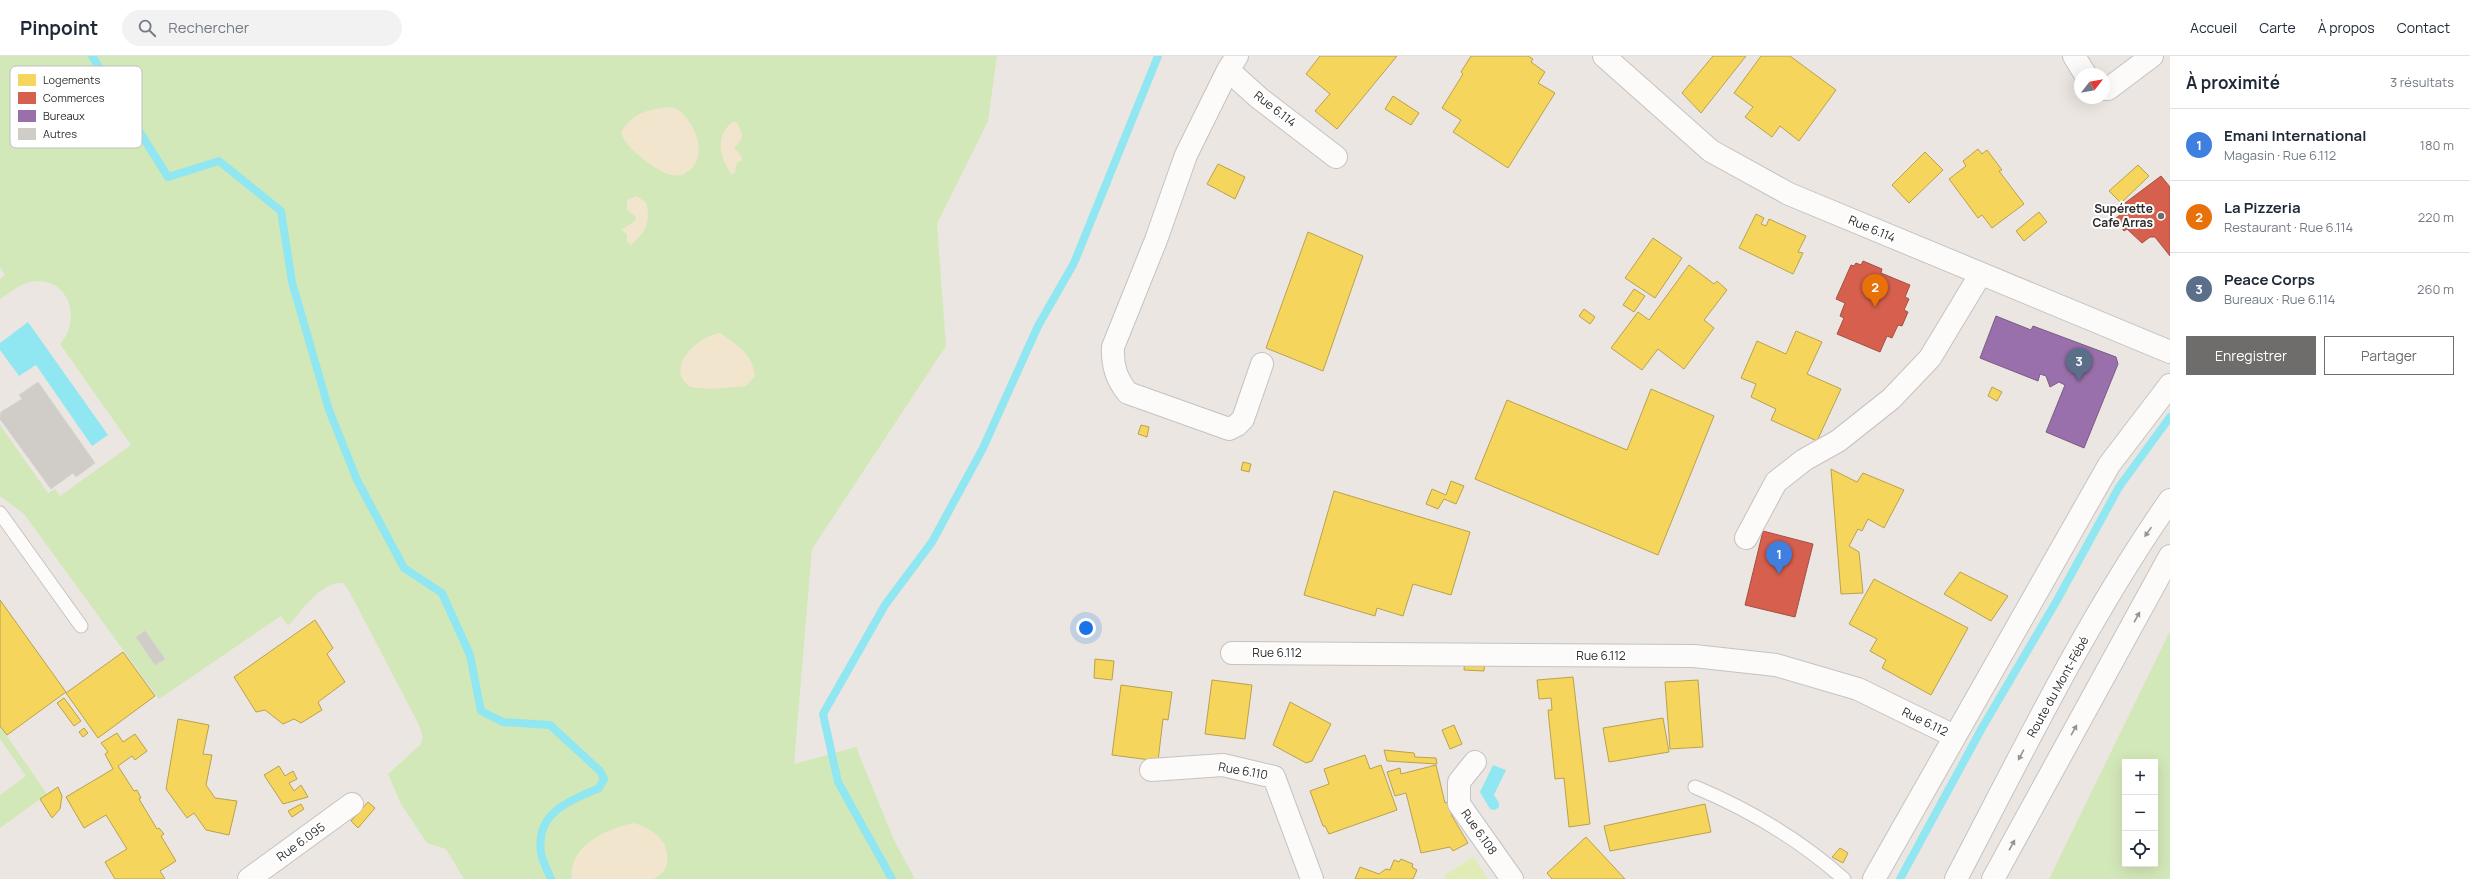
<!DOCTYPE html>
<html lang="fr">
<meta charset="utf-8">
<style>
body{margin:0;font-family:Manrope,sans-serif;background:#f2f2f3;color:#1f2937}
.controls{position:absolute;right:12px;bottom:12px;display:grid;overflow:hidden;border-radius:0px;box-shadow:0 4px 16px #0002}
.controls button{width:36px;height:36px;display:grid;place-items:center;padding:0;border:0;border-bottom:1px solid #e0e1e3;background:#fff;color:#1f2937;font:20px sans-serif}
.compass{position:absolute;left:2074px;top:12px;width:36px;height:36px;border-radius:50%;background:#fff;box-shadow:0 4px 16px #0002;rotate:59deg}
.you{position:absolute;left:1086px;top:572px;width:14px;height:14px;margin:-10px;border:3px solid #fff;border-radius:50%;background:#1a73e8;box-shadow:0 0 0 6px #1a73e833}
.badge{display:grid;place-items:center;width:26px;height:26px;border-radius:50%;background:#6f6d6b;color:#fff;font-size:13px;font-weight:700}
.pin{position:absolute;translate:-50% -33px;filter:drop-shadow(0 1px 2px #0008)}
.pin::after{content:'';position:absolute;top:21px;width:14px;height:12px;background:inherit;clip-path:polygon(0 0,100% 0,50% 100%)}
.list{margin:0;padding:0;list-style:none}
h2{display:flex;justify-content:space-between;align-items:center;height:52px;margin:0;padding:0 16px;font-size:17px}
h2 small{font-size:13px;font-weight:400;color:#747a83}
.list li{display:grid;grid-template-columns:26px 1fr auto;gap:12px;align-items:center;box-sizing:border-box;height:72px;padding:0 16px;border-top:1px solid #e0e1e3}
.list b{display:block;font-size:15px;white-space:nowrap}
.list p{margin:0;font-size:13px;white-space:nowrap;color:#747a83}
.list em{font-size:13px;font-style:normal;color:#747a83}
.actions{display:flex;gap:8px;padding:12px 16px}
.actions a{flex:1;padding:9px 0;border:1px solid #6f6d6b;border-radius:0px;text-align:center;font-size:14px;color:#6f6d6b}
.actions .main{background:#6f6d6b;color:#fff}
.icon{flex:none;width:22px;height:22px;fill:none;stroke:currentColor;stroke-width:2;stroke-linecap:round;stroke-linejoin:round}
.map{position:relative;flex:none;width:2170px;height:823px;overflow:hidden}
header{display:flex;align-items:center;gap:24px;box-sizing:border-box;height:56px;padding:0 20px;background:#fff;border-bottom:1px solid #e0e1e3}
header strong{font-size:19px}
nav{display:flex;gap:22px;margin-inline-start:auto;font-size:14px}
.search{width:280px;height:36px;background:#f2f2f3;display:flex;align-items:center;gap:10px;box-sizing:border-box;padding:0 14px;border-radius:22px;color:#747a83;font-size:15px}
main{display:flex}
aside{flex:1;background:#fff}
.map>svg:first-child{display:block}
.green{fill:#d3e8b8;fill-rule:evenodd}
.sand{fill:#f1e5ce}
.pitch{fill:#e0ecb5}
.water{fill:#90e7f1}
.homes{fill:#f6d55c;stroke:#b9a24e}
.shops{fill:#d6604d;stroke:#a35043}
.offices{fill:#9970ab;stroke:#785c85}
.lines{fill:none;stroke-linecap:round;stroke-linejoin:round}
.stream{stroke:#90e7f1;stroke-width:8}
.building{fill:#d0ccc8;stroke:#d6d2ce}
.service-casing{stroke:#c4c3c3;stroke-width:15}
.minor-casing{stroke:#c4c3c3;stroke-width:24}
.tertiary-casing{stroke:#c4c3c3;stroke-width:24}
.service{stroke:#fcfbfa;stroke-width:13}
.minor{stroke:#fcfbfa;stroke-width:22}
.tertiary{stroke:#fcfbfa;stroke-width:22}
.oneway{fill:#949493}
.poi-dot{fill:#6f6d6b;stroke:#fff;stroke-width:1.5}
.labels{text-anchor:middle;stroke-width:4;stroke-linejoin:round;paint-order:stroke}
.street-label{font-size:12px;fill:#2c2c2c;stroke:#fff}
.poi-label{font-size:12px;font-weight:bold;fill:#2c2c2c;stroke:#fff;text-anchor:end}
.key{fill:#fff;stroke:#c0c0c0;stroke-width:1}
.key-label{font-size:11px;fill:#2c2c2c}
</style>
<header>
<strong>Pinpoint</strong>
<div class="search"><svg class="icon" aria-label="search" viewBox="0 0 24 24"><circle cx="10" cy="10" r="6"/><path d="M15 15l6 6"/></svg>Rechercher</div>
<nav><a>Accueil</a><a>Carte</a><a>À propos</a><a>Contact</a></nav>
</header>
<main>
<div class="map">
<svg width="2170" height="823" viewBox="0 0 2170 823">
<rect width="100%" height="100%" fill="#ebe6e1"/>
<path class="green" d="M0 0H997L988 65 937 168 946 290 812 493 794 708 856 691 894 784 915 823H464L446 793 427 787 401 748 388 718 420 689 423 681 418 667 348 533 343 527C321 525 301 556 288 570L281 560 159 643 24 458 0 440V369L48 437 55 433 60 440 131 389 60 288C81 265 71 224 36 225 22 226 11 236 0 243V223L5 219 0 211Z
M2170 575V823H2049ZM2125 706H2155V808H2125Z
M0 670 47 738 0 772V739L26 720 0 683Z"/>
<path class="sand" d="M673 51C691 59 706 90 695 108 693 112 687 116 683 119 679 119 672 120 668 118 654 113 624 91 621 76 635 55 649 53 673 51Z
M732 66H736C745 79 743 82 734 93L740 98 742 104 737 107 735 116 732 119C720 101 714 82 732 66Z
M636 140 646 146C651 165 646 176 631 189L627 186V178L621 174 635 165 636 161 627 154V144Z
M720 277C738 290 752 297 755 320L746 330 709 333 690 331C687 328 683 325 682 322 673 302 703 279 720 277Z
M634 767C647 771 662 779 666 793 670 806 666 818 652 823 643 823 586 823 572 823 568 789 607 773 634 767Z"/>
<path class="pitch" d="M1473 801 1488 823H1446L1444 820Z"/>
<path class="water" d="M28 266 108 379 92 390 36 309 19 320 0 294V287Z
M1493 709 1506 714 1494 739 1499 747V751L1495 754 1490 753 1480 736Z"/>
<path class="homes" d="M1320 0H1397L1337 73 1315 55 1330 38 1306 18Z
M1471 0H1528L1533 3 1531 6 1545 16 1538 27 1555 37 1508 112 1453 76 1461 64 1442 52 1463 18 1461 16Z
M1713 0H1746L1701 57 1682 37Z
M1761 0H1790L1836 34 1799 85 1780 70 1772 81 1745 61 1753 51 1734 37Z
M1393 40 1419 57 1411 69 1385 53Z
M1978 93 1982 98 1987 94 2002 114 1999 115 2024 148 1992 172 1982 159 1978 162 1949 123 1966 110 1963 105Z
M1925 96 1943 114 1909 147 1892 129Z
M1218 108 1245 121 1235 143 1207 128Z
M2138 109 2149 120 2121 147 2109 135Z
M2039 156 2047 166 2024 185 2016 175Z
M1756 158 1764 162 1761 168 1766 170 1769 163 1806 180 1798 196 1803 197 1793 218 1739 192Z
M1308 176 1363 200 1323 315 1266 292Z
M1653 182 1682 202 1655 242 1625 222Z
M1689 209 1714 228 1717 225 1727 234 1704 264 1714 272 1684 313 1658 293 1642 314 1611 292 1638 256 1649 264Z
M1634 233 1645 240 1634 256 1623 249Z
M1584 253 1595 261 1590 268 1579 260Z
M1796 275 1822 286 1807 318 1841 333 1817 385 1771 364 1776 353 1751 341 1756 328 1741 322 1757 285 1786 298Z
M1992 331 2002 336 1997 345 1988 340Z
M1651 333 1714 360 1658 499 1475 423 1507 344 1627 394Z
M1141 369 1149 371 1147 381 1138 378Z
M1243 406 1251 408 1249 416 1241 414Z
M1831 413 1857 426 1863 417 1904 434 1884 472 1868 463 1862 475 1858 473 1849 490 1859 496 1863 537 1841 538Z
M1451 425 1464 430 1456 448 1444 443 1438 453 1426 448 1432 433 1446 439Z
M1334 435 1470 476 1451 539 1413 528 1403 560 1377 552 1375 560 1304 539Z
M1960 516 2008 540 1991 565 1944 538Z
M1874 523 1968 572 1931 639 1882 612 1886 604 1870 595 1877 583 1849 568Z
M0 544 66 636 7 679 0 670Z
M315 564 333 592 327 598 345 626 318 646 322 654 301 667 294 663 283 668 265 654 256 656 234 621Z
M123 596 155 640 98 682 66 637Z
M1465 602 1485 604 1484 615 1464 614Z
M1095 603 1114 605 1112 624 1094 622Z
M1573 621 1590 768 1569 771 1564 722 1555 723 1548 654H1552L1551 642 1539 643 1537 624Z
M1212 624 1252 629 1245 683 1205 678Z
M1698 624 1703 691 1670 693 1665 626Z
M1121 629 1172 636 1168 664 1163 663 1158 705 1112 699Z
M64 642 81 665 74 670 57 647Z
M1290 646 1331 668 1312 705 1306 707 1273 689Z
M1663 662 1669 696 1609 706 1603 672Z
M178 663 209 669 203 698 212 699 206 729 215 742 237 745 229 779 206 774 194 757 187 762 166 733Z
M1454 669 1462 688 1450 693 1442 674Z
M84 672 88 677 83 681 79 676Z
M117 677 123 686 135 678 147 695 135 704 132 700 118 710 134 735 137 734 141 742 139 743 157 773 159 772 164 778 161 780 176 805 160 815 165 823H115L105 806 127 793 106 759 84 772 66 741 113 713 105 698 108 696 101 687Z
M1384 694 1414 697 1415 701 1436 702 1437 708 1387 705Z
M1365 699 1370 713 1381 709 1397 754 1329 778 1325 770H1323L1310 735 1329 728 1324 713Z
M1436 709 1445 747 1448 746 1452 760 1468 787 1453 795 1450 791 1421 797 1406 737 1395 740 1387 716 1400 712 1401 718Z
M279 710 285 720 293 715 297 723 289 727 294 735 301 729 308 741 283 748 264 719Z
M58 731 62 740 60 753 52 762 40 743Z
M368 746 375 752 358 772 351 765Z
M301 748 304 753 292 761 288 755Z
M1705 748 1711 776 1610 795 1604 770Z
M1586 781 1625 823H1552L1547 817Z
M1840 792 1848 797 1843 807 1832 801Z
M1401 803 1413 808 1412 811 1417 814 1413 823H1355L1360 811 1379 818 1386 813 1390 814 1394 804 1399 806Z"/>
<path class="shops" d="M2161 120 2170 131V200L2155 181H2150L2142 187 2127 173 2124 175 2115 163 2128 152 2125 147Z
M1863 205 1882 213 1881 217 1910 229 1905 241 1909 243 1904 254 1908 256 1902 270 1898 269 1892 282 1887 280 1880 296 1837 278 1844 262 1840 260 1845 247 1836 243 1851 209 1854 210 1856 207 1861 209Z
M1763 475 1813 488 1795 561 1745 549Z"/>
<path class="offices" d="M1996 260 2031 274 2033 270 2116 301 2118 308 2084 392 2046 376 2065 329 2059 326 2050 331 2046 320 2040 318 2038 325 1980 302Z"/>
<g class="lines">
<path class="stream" d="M92 0 168 121 219 105 281 155 292 226 329 354 357 424 404 512 442 537 470 599 481 655 503 666 550 669 600 715 604 723 599 732C570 745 535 756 541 797 542 805 548 815 551 823
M892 823 838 726 823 658 885 549 932 486 983 392 1038 270 1074 207 1158 0
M1900 823 1982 672 2056 546 2119 431 2170 361"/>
</g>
<path class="building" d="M38 326 95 407 76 421 73 417 51 433 0 363 1 356 22 343 19 339Z
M145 575 165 603 155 609 136 581Z"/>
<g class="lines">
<defs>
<path id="service" d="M0 457 81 570
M1695 731C1748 753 1801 785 1844 823"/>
<path id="minor" d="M1237 0 1228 14 1259 42 1336 101
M1604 0 1711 95 1789 138 2170 296
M2074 0 2085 18
M1228 14 1186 99 1156 184 1113 291C1112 309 1116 323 1128 337L1229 373 1237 369 1243 363 1262 308
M2104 33H2108L2152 0
M1746 482 1776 426 1804 404 1838 385 1891 343 1930 302 1980 219
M1232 597 1694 600 1776 609 1858 633 1954 680
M1475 706 1459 726V748L1512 823
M1151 714 1223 709 1274 721 1312 823
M249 823 352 748
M1874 823 2109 409 2170 329"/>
<path id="tertiary" d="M1956 823C2023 695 2087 563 2170 444
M1993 823 2170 500"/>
</defs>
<use href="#service" class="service-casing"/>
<use href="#minor" class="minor-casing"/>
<use href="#tertiary" class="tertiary-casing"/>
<use href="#service" class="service"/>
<use href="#minor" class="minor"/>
<use href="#tertiary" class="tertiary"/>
</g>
<defs><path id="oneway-solid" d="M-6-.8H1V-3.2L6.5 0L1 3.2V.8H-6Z"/></defs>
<g class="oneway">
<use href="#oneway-solid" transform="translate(2148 476) rotate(125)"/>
<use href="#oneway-solid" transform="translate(2137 561) rotate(-61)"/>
<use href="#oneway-solid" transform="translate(2074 674) rotate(-61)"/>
<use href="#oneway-solid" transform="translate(2021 699) rotate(118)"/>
<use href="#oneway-solid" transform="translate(2012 789) rotate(-61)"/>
</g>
<circle class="poi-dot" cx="2161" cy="160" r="4"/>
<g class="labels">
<g class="street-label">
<text transform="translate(1275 53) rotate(38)" y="4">Rue 6.114</text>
<text transform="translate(1872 173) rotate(23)" y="4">Rue 6.114</text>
<text x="1277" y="601">Rue 6.112</text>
<text x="1601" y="604">Rue 6.112</text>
<text transform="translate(2058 631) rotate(-61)" y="4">Route du Mont-Fébé</text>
<text transform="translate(1925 666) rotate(26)" y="4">Rue 6.112</text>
<text transform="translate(1243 715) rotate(10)" y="4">Rue 6.110</text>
<text transform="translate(1479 776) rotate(55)" y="4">Rue 6.108</text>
<text transform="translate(301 786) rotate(-36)" y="4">Rue 6.095</text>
</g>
<g class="poi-label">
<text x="2153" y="157">Supérette<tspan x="2153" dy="14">Cafe Arras</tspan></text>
</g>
</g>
<rect x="10" y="10" width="132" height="82" rx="6" class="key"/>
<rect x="18" y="18" width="18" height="12" fill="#f6d55c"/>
<rect x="18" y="36" width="18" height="12" fill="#d6604d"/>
<rect x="18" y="54" width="18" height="12" fill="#9970ab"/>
<rect x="18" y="72" width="18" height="12" fill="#d0ccc8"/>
<g class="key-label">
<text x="43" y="28">Logements</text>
<text x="43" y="46">Commerces</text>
<text x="43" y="64">Bureaux</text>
<text x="43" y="82">Autres</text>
</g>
</svg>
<div class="controls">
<button>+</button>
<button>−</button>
<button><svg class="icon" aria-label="locate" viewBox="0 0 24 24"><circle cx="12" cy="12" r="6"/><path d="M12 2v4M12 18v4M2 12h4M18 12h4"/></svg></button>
</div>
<svg class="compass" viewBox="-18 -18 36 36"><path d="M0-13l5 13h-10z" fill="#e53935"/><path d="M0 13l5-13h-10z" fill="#747a83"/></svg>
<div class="you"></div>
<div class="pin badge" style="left:1779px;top:518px;background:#3f7fe0">1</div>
<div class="pin badge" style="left:1875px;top:251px;background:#e8710a">2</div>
<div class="pin badge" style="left:2079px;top:325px;background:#5c6f8a">3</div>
</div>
<aside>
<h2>À proximité<small>3 résultats</small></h2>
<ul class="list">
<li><span class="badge" style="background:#3f7fe0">1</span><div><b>Emani International</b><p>Magasin · Rue 6.112</p></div><em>180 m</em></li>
<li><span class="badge" style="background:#e8710a">2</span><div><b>La Pizzeria</b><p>Restaurant · Rue 6.114</p></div><em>220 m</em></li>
<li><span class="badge" style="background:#5c6f8a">3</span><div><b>Peace Corps</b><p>Bureaux · Rue 6.114</p></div><em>260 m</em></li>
</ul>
<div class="actions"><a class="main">Enregistrer</a><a>Partager</a></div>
</aside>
</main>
